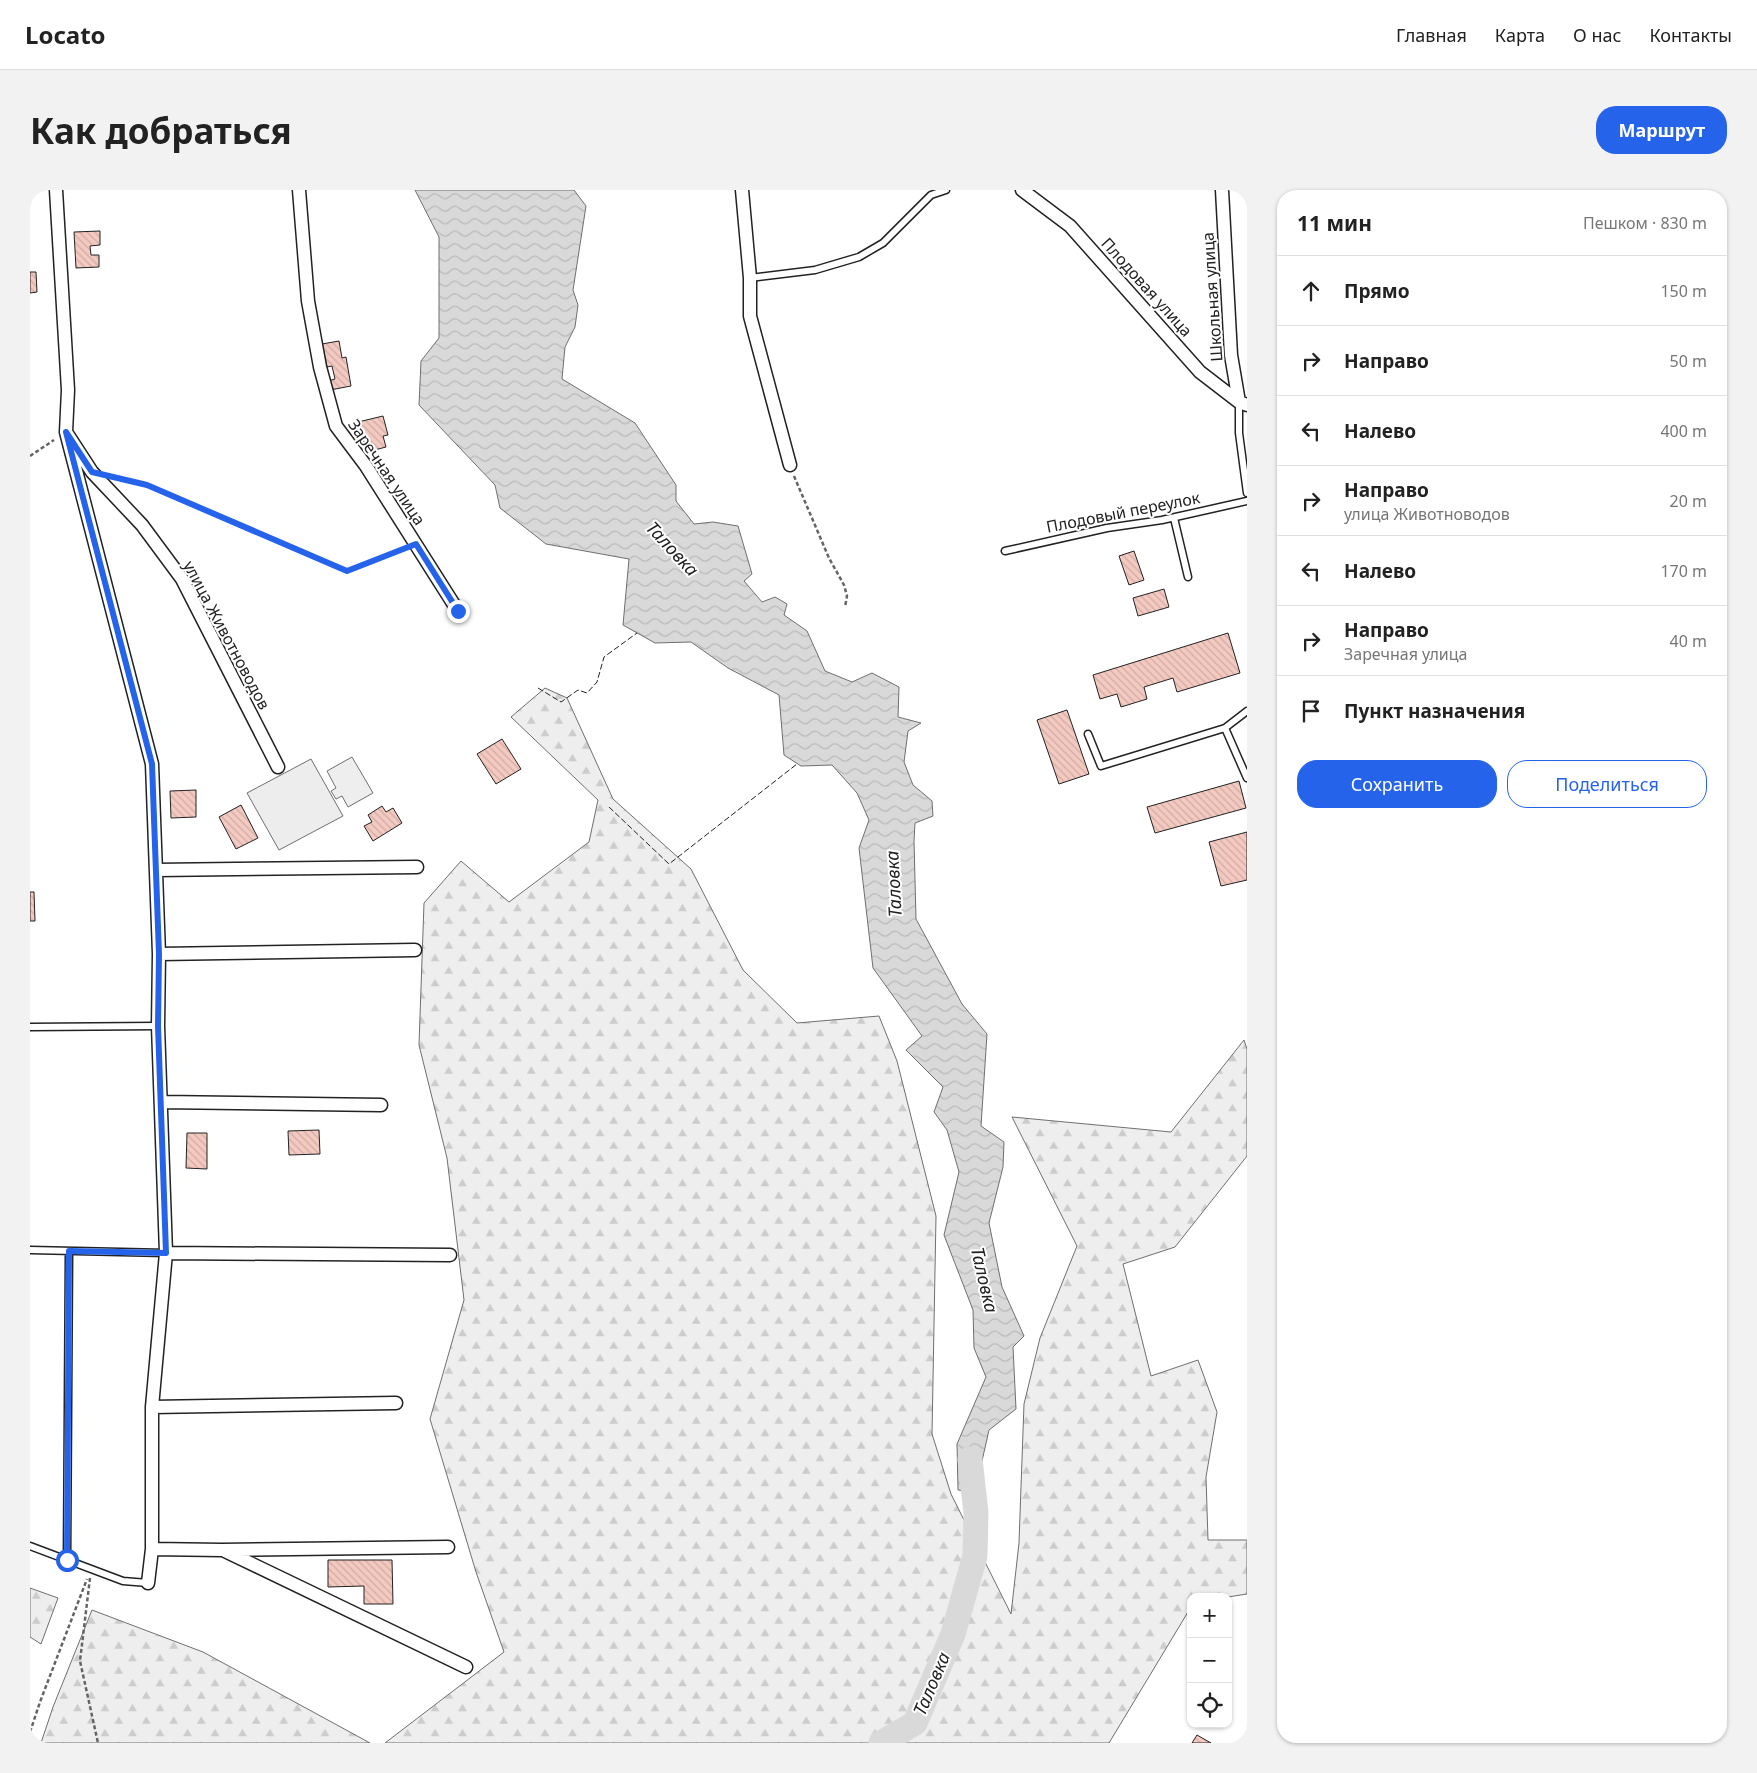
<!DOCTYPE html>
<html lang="ru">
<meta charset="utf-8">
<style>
body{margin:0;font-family:"Noto Sans",sans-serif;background:#f2f2f2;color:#222}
.controls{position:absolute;right:15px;bottom:15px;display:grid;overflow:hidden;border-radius:10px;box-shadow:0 1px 4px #0004}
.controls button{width:45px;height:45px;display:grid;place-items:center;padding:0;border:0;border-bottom:1px solid #e0e0e0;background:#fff;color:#222;font:25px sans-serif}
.stop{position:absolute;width:15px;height:15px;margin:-11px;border:4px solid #2563eb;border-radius:50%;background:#fff}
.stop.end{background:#2563eb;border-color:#fff;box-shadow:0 1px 5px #0008}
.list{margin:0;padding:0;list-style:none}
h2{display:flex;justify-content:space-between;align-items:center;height:65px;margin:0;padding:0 20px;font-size:21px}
h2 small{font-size:16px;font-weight:400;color:#767676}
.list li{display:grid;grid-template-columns:32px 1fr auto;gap:15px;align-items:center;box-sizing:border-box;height:70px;padding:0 20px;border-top:1px solid #e0e0e0}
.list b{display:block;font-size:19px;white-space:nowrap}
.list p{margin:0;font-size:16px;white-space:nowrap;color:#767676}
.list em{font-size:16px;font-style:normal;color:#767676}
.actions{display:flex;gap:10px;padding:15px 20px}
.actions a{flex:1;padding:11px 0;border:1px solid #2563eb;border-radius:20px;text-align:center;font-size:18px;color:#2563eb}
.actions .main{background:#2563eb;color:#fff}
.icon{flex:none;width:28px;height:28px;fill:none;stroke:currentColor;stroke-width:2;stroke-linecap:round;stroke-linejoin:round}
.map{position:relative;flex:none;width:1217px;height:1553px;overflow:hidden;border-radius:20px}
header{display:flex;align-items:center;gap:30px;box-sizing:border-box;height:70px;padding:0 25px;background:#fff;border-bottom:1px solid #e0e0e0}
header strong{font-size:24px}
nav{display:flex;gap:28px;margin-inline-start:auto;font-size:18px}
.intro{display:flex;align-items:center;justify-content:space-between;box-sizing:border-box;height:120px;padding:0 30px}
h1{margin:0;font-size:35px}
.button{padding:12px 22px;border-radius:20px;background:#2563eb;color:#fff;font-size:18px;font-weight:700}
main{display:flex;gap:30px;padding:0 30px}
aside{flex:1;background:#fff;border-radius:20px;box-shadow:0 1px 4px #0004}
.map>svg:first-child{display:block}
.forest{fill:url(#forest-firs);stroke:#6f6f6f}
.garden{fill:#eee;stroke:#6f6f6f}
.parking{fill:#ededed;stroke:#6f6f6f}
.water{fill:url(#water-waves);stroke:#6f6f6f}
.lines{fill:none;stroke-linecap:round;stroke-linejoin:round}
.river{stroke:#d9d9d9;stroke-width:25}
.building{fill:url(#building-back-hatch);stroke:#222}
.service-casing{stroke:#222;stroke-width:9}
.minor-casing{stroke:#222;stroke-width:15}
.path{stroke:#646464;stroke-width:2.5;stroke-dasharray:4 2.5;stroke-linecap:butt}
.service{stroke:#fff;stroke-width:6}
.minor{stroke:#fff;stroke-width:12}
.fence{stroke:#222;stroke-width:1;stroke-dasharray:6 2.5;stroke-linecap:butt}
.route{stroke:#2563eb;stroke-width:6}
.labels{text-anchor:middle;stroke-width:4;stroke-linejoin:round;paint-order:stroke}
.street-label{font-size:16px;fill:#222;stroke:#fff}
.water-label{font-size:18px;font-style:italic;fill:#222;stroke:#fff}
</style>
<header>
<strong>Locato</strong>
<nav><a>Главная</a><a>Карта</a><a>О нас</a><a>Контакты</a></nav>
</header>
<div class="intro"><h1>Как добраться</h1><a class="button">Маршрут</a></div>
<main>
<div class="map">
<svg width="1217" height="1553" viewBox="0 0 1217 1553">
<defs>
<pattern id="forest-firs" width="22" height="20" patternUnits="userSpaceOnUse" patternTransform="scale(1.25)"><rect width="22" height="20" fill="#eee"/><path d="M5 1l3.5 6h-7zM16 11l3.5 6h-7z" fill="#ccc"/></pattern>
<pattern id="water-waves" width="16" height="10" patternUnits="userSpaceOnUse" patternTransform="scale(1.25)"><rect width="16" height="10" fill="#d9d9d9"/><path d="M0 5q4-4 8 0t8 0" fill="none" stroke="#bababa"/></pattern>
<pattern id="building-back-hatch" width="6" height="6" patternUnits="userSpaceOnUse" patternTransform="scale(1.25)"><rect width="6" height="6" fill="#f3c9c0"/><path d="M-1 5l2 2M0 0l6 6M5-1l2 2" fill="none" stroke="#d0aca5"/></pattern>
</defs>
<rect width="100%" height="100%" fill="#fff"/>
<path class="forest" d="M515 498 537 508 583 609 661 679 713 780 767 833 849 826 867 871 906 1026 902 1244 921 1304 981 1424 989 1353 994 1214 1010 1148 1047 1056 982 927 1141 942 1214 850 1217 859V966L1145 1057 1093 1074 1121 1186 1168 1170 1187 1222 1176 1287 1178 1350H1217V1404L1198 1407H1161V1417L1079 1553H355L474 1462 446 1382 400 1229 434 1110 417 968 389 855 394 713 431 671 479 712 559 652 568 610 481 527Z
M0 1398 28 1408 11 1454 0 1447Z
M62 1420 173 1462 340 1553H11L23 1517Z"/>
<path class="garden" d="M322 567 343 603 318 617 312 606 306 609 301 601 306 598 297 581Z"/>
<path class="parking" d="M281 569 313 626 249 660 217 603Z"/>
<path class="water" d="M385 0H544L556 16 543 100 548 115 545 137 535 157 532 189 605 233 646 295V311L664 334 683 332 708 336 722 384 714 391 732 412 745 407 757 414 754 425 777 441 795 481 822 492 842 483 869 497 868 527 891 533 878 541 874 572 883 595 902 611 903 626 885 633 884 651 886 729 932 814 957 844 951 936 974 952 973 977 959 1033 972 1097 994 1146 983 1157 986 1219 959 1240 945 1302 928 1300 927 1254 956 1187 944 1158 943 1120 914 1045 929 982 917 940 904 922 913 897 876 860 892 846 843 778 829 658 839 630 827 603 802 575 771 576 754 565 749 505 698 478 661 452 625 453 593 435 599 369 516 354 470 318 465 295 389 215 391 171 409 148V47Z"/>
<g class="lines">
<path class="river" d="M851 1553 885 1533 923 1444 945 1366 946 1323 940 1269"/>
</g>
<path class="building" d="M70 41V55L60 56 61 65H69V77L46 78 44 42Z
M0 82H6L7 102 0 103Z
M309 151 312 168 316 167 321 196 300 200 298 191 305 189 302 176 297 177 292 154Z
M353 226 358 245 353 246 356 257 337 262 334 251 329 253 324 233Z
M1104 361 1114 390 1099 395 1089 366Z
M1134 399 1139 417 1108 426 1103 408Z
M1198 443 1210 483 1147 502 1143 488 1114 497 1117 509 1091 517 1087 504 1070 509 1063 485Z
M1037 520 1059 584 1029 594 1007 530Z
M472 549 491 579 466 594 447 564Z
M1209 591 1216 618 1125 643 1117 617Z
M166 600V627L141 628 140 601Z
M211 615 228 648 206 659 189 627Z
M352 616 356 622 363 618 372 633 343 651 334 636 342 632 338 625Z
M1217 642V690L1191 696 1179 652Z
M0 702H4L5 731H0Z
M289 940 290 964 259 965 258 941Z
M157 943H177V979L156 978Z
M298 1370H362L363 1414H334V1396L298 1397Z
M1167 1545 1181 1553H1162Z"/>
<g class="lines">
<defs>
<path id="service" d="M720 88 785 80 829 67 853 53 901 5 916 0
M1209 212V243L1217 303
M1144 328 1158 387
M975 361 1077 338 1132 330 1217 311
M1195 538 1217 588
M1058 544 1071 576 1195 538 1217 521
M0 837 128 836
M0 1060 136 1063
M0 1356 93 1391 118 1393
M37 1370 39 1061"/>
<path id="minor" d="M26 0 38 200 36 242 62 282 112 335 152 389 248 577
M269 0 278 111 290 177 306 236 336 276 428 421
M712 0 720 88V126L760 275
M992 0 1040 36 1170 182 1209 212 1217 215
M1192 0 1201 165 1209 212
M36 242 122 574 129 764 128 836 136 1063 122 1217V1359L118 1393
M126 680 387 677
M129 764 385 760
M132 912 351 915
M136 1063 420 1065
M122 1217 366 1213
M122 1359 192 1360 418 1357
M195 1361 436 1477"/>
</defs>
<use href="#service" class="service-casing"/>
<use href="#minor" class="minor-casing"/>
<path class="path" d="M0 266 24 250
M764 286 799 368 814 395 817 406 815 417
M86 287 117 295 317 381 375 359
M60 1388 50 1471 68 1553
M0 1542 10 1512 57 1389"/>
<use href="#service" class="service"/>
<use href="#minor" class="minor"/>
<path class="fence" d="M508 498 531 512 548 500 557 503 567 492 574 467 607 443
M579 617 639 674 767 574"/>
</g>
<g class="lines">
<path class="route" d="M37 1370 39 1061 136 1063 128 836 129 764 122 574 36 242 62 282 117 295 317 381 386 354 428 421"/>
</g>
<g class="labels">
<g class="street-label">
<text transform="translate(1117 97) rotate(48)" y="6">Плодовая улица</text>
<text transform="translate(1182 107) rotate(-94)" y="6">Школьная улица</text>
<text transform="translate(357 282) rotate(56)" y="6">Заречная улица</text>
<text transform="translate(1093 322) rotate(-11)" y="6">Плодовый переулок</text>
<text transform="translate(197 445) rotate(62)" y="6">улица Животноводов</text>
</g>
<g class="water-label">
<text transform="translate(642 359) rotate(47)" y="6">Таловка</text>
<text transform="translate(864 694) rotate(-93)" y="6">Таловка</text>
<text transform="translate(954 1090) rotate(77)" y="6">Таловка</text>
<text transform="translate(902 1494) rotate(-67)" y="6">Таловка</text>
</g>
</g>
</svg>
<div class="controls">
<button>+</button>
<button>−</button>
<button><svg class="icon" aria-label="locate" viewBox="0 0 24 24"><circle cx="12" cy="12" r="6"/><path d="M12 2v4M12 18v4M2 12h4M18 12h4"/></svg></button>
</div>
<div class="stop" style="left:37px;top:1370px"></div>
<div class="stop end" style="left:428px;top:421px"></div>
</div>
<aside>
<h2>11 мин<small>Пешком · 830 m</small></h2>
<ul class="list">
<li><svg class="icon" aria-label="ahead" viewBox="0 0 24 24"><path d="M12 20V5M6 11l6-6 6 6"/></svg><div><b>Прямо</b></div><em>150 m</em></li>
<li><svg class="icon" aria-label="right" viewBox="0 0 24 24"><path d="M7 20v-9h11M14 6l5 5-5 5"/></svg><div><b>Направо</b></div><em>50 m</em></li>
<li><svg class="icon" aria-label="left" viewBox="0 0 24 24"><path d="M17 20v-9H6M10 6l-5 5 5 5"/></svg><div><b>Налево</b></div><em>400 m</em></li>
<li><svg class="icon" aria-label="right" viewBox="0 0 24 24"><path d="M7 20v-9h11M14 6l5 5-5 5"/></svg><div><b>Направо</b><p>улица Животноводов</p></div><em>20 m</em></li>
<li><svg class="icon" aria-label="left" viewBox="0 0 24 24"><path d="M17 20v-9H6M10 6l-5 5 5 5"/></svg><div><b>Налево</b></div><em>170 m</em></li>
<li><svg class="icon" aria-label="right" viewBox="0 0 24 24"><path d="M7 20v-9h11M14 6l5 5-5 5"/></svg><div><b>Направо</b><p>Заречная улица</p></div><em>40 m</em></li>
<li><svg class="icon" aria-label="arrive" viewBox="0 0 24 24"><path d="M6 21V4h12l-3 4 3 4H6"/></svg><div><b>Пункт назначения</b></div></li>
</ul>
<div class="actions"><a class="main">Сохранить</a><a>Поделиться</a></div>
</aside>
</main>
